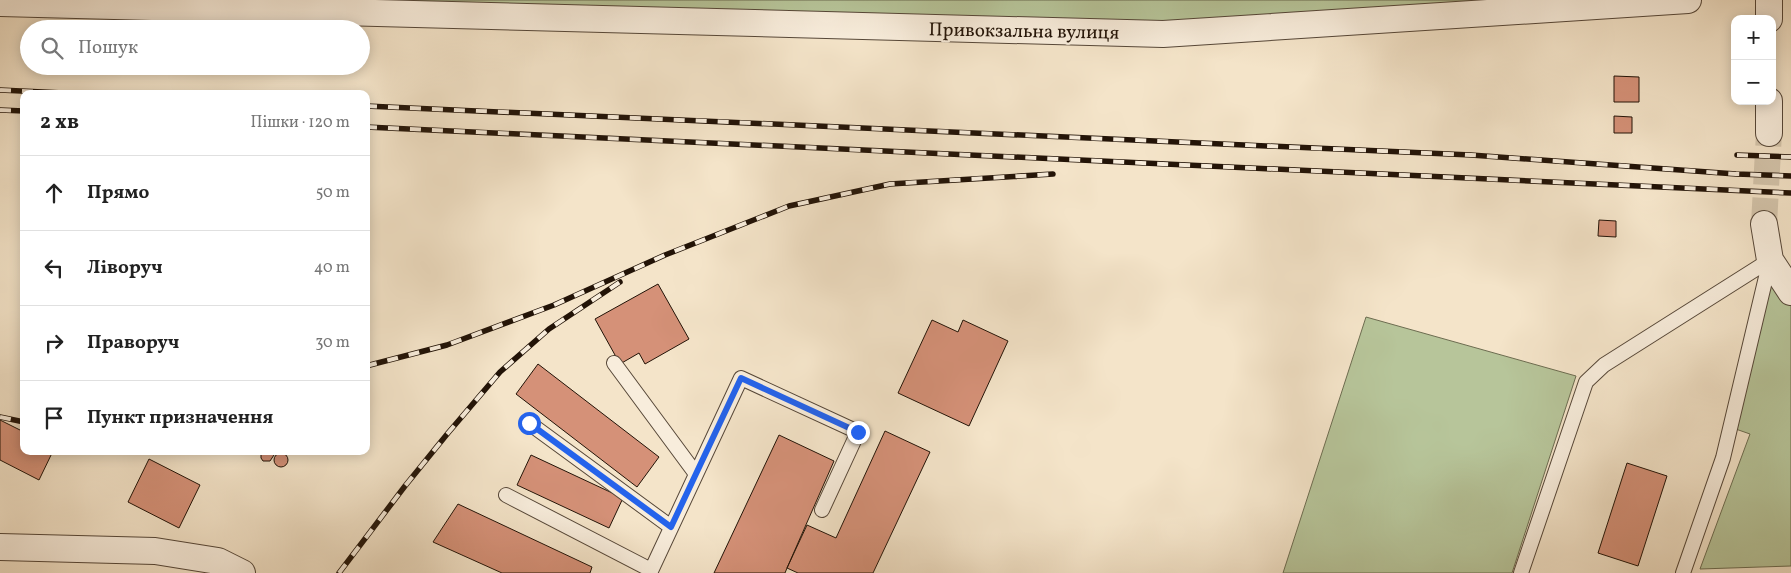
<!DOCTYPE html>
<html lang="uk">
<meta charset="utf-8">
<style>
body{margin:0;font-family:Vollkorn,serif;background:#f2f2f2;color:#222}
.controls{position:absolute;right:15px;top:15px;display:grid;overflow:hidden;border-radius:10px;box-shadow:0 2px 12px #0003}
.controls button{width:45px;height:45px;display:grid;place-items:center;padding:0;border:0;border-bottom:1px solid #e0e0e0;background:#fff;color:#222;font:25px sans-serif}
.stop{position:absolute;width:15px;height:15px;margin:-11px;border:4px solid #2563eb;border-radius:50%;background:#fff}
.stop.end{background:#2563eb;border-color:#fff;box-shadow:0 1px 5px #0008}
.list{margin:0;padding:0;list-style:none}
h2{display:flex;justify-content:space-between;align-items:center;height:65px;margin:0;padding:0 20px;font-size:21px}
h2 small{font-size:16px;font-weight:400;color:#767676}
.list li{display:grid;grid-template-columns:32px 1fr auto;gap:15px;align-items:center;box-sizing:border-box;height:75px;padding:0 20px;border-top:1px solid #e0e0e0}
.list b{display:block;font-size:19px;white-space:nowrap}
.list em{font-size:16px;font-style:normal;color:#767676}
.icon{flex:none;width:28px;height:28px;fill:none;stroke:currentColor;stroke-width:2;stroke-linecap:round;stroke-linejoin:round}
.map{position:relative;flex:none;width:1791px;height:573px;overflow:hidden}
.search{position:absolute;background:#fff;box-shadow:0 2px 12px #0003;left:20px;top:20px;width:350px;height:55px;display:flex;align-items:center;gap:12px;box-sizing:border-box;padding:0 18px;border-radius:28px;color:#767676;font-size:19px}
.panel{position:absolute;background:#fff;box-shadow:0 2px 12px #0003;left:20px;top:90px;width:350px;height:365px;border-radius:10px}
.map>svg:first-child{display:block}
.green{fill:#b7c59a;stroke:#6c6c50}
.building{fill:#d59178;stroke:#221307}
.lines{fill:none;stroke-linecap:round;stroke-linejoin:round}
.street-tunnel{stroke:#d4c5ac;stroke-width:26;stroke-dasharray:26 13;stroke-linecap:butt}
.lane-casing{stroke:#564738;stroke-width:16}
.street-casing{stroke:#564738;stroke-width:28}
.lane{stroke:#f8eddc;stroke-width:14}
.street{stroke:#f8eddc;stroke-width:26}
.rail-casing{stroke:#221307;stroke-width:5.5}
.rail{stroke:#f8eddc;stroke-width:4;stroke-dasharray:11;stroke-linecap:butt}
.route{stroke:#2563eb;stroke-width:6}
.labels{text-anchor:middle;stroke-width:4.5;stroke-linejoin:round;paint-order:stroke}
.street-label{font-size:19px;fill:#221307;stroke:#f8eddc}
</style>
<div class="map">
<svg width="1791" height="573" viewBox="0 0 1791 573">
<rect width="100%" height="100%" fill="#f4e4c9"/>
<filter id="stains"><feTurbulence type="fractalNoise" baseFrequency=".004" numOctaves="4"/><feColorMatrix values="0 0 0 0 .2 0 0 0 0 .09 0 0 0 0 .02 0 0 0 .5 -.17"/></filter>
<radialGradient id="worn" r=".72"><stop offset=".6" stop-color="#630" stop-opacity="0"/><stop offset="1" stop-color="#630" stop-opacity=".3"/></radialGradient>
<path class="green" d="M149 0H1533L1163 25Z
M1770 260 1791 292V566L1700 569 1750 434 1730 427Z
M1366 317 1576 376 1512 573H1283Z"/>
<path class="building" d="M1614 76 1639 77V102H1614Z
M1614 116 1632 117V133H1614Z
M1599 220 1616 221V237L1598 236Z
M658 284 689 339 645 364 639 353 620 364 595 319Z
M932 320 958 332 963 320 1008 341 969 426 898 393Z
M538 364 659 457 637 487 516 394Z
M0 420 24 432V451H53L39 480 0 460Z
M885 431 930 452 873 573H798L787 568 807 525 836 538Z
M779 435 834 461 787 568 785 573H714Z
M273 451 274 455 270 461H263L261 458V451Z
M274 460a7 7 0 1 1 14 0a7 7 0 1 1-14 0Z
M531 455 623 498 609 528 517 485Z
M149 459 200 485 179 528 128 502Z
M1627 463 1667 476 1638 566 1598 553Z
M458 504 592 567 590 573H502L433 542Z"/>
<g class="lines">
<path class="street-tunnel" d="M1764 224 1769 133"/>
<defs>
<path id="lane" d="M614 363 696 474
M529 423 671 527
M506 495 651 570
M650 573 741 378 858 432 822 510
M1521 573 1586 382 1604 365 1770 260
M1683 573 1723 458 1770 260"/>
<path id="street" d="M0 3 1163 34 1688 0
M1769 19V0
M1769 133V101
M1764 224 1770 260 1791 292
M0 547 155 551 218 561 242 573"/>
</defs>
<use href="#lane" class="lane-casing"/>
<use href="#street" class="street-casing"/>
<use href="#lane" class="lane"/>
<use href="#street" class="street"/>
<defs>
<path id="rail" d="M0 90 85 94
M366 106 1471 155 1736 174 1791 176
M0 110 24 111
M366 127 1791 193
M1737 155 1791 157
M366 366 447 345 554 305 665 255 789 206 890 184 1053 174
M0 417 24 422
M339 573 405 486 448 433 500 372 549 329 620 282"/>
</defs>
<use href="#rail" class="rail-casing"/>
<use href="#rail" class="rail"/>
</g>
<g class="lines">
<path class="route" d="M529 423 671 527 741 378 858 432"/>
</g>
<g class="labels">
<g class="street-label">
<text transform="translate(1024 30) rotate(1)" y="7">Привокзальна вулиця</text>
</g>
</g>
<rect width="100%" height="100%" filter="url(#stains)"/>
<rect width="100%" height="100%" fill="url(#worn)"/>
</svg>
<div class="controls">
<button>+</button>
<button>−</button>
</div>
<div class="stop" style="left:529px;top:423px"></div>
<div class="stop end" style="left:858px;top:432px"></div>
<div class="search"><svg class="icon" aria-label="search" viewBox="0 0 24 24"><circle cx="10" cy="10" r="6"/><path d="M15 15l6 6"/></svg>Пошук</div>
<section class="panel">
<h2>2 хв<small>Пішки · 120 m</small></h2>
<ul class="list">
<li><svg class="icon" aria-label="ahead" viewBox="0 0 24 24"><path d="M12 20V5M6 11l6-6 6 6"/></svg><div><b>Прямо</b></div><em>50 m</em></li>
<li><svg class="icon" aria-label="left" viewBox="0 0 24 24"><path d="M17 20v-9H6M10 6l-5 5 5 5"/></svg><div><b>Ліворуч</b></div><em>40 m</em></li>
<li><svg class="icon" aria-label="right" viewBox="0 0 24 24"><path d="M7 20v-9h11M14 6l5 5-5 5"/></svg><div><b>Праворуч</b></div><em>30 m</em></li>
<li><svg class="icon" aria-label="arrive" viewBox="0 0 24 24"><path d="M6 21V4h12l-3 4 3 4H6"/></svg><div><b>Пункт призначення</b></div></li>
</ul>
</section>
</div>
